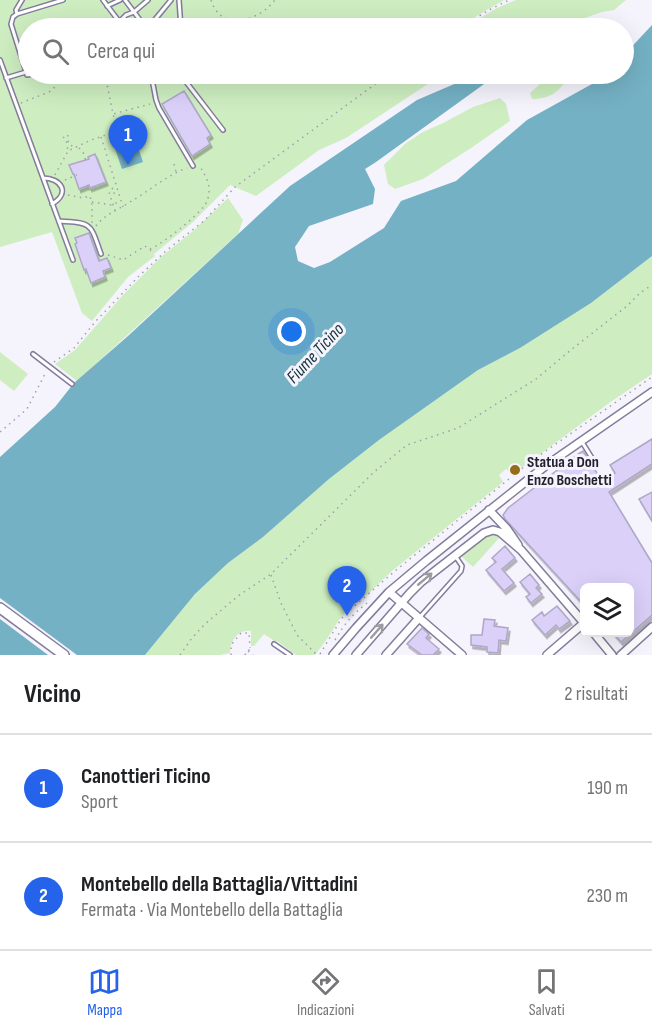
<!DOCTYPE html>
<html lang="it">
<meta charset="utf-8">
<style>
body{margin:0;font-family:"Sofia Sans Condensed",sans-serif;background:#f6f6f6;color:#202124}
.controls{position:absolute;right:18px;bottom:18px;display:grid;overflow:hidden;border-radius:9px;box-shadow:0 6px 24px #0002}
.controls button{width:54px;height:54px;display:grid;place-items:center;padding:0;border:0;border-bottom:2px solid #e0e0e0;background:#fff;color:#202124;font:30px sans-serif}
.you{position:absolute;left:292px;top:332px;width:21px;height:21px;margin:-15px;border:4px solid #fff;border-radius:50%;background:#1a73e8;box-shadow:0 0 0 9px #1a73e833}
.badge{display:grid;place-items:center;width:39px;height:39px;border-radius:50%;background:#2563eb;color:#fff;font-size:20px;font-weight:700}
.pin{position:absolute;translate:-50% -50px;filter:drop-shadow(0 2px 3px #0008)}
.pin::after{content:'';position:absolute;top:32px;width:21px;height:18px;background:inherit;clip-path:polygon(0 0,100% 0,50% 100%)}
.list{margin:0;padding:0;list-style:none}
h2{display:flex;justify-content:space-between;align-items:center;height:78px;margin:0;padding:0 24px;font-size:26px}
h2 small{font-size:20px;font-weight:400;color:#757577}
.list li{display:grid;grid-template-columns:39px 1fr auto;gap:18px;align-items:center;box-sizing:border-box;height:108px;padding:0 24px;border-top:2px solid #e0e0e0}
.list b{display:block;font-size:22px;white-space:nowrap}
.list p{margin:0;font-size:20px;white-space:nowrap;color:#757577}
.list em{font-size:20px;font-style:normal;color:#757577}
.icon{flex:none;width:33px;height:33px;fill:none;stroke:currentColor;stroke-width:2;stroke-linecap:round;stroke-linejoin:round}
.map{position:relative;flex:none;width:652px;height:655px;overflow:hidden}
.search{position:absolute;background:#fff;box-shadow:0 6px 24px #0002;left:18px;right:18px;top:18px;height:66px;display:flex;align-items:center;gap:15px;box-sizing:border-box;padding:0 21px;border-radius:33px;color:#757577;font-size:22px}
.sheet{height:294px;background:#fff}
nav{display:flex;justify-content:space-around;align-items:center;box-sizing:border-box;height:84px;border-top:2px solid #e0e0e0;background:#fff;font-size:16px;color:#757577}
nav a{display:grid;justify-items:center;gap:3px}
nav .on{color:#2563eb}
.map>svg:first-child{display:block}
.green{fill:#ceeec1}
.water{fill:#74b1c5}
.pier{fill:#f5f3fb}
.building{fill:#dad0f8;stroke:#afa7c8;stroke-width:1.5;filter:url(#shadow)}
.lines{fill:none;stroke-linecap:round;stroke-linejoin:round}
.service-casing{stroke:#847c9c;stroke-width:6}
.minor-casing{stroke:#847c9c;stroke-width:10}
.secondary-casing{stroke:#847c9c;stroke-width:12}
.path{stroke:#a19fa9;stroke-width:1.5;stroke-dasharray:1.5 4.5;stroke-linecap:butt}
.service{stroke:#fff;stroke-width:3}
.minor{stroke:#fff;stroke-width:7}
.secondary{stroke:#fff;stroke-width:9}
.oneway{stroke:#9c9ba1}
.poi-dot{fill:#956c17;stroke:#f5f3fb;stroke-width:2}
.labels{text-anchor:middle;stroke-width:6;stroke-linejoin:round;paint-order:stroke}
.poi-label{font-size:16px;font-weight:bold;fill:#24212e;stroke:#f5f3fb;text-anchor:start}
.water-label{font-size:18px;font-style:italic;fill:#102f38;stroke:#f5f3fb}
</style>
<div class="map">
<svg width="652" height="655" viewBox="0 0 652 655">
<defs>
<filter id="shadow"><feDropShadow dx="2" dy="3.5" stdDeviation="0" flood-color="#0004"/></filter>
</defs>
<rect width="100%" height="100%" fill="#f5f3fb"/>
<path class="green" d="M0 0H504L456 28H28V74H477L466 79 448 78 440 76 346 138 319 150 256 196 230 185 193 222 154 254 155 256 128 277 92 321 82 313 52 232 0 247Z
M516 0H626L614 10 602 12 555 28H464L497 8Z
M551 74H570C561 90 552 99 532 99L530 93Z
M500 98 506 104 510 121 471 148 423 179 395 189 388 184 384 165 406 143 423 132 443 123 473 107Z
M228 198 243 220 238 234 77 381 55 364 75 350 123 295 161 257 193 231Z
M652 256V374L609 403 512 475 506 469 499 475 503 482 393 570 368 594 354 603 339 620 327 639 315 655H296L277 641 276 642 264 634 254 646H251V631C238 629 230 641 230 653L220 655H145L195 594 228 563 263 537 329 479 379 440 478 370 520 348 591 303Z
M0 352 28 374 14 391 0 380Z
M494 535 500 537 473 567 461 556 486 537Z"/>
<path class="water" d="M652 25V256L591 303 520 348 478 370 379 440 329 479 263 537 228 563 195 594 145 655H0V457L55 407 74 383 128 336 290 186 417 100 466 79 477 74H498L376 162 365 169 375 189 373 204 309 226 295 247 298 261 314 268 330 262 384 228 401 201 456 181 527 120 601 79 606 74H624V55Z
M133 133 143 162 122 169 112 140Z"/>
<path class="pier" d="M0 598 77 655H48L0 619Z"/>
<path class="building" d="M184 91 211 135 207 138 210 144 192 156 162 104Z
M95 154 106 182 90 188 89 185 79 189 74 174H73L69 165 89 159 88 157Z
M89 233 99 261 107 258 111 268 103 271 105 277 91 283 86 269 84 270 75 244 77 243 75 238Z
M652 439V464L609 492 652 563V615L621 642 613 633H630V588H585V606L505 519 503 515 508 508 578 454 583 451 602 481 615 473 610 465Z
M652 492V521L639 499Z
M505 546 515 558 502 569 514 583 504 591 486 570 496 562 492 558Z
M530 574 539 585 536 588 542 594 531 603 526 597 530 594 520 582Z
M557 606 570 621 559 629 556 625 545 635 532 620 542 612 544 616Z
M484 619 495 620 494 626 508 628 506 641 499 640 498 653 487 652V647L471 645V635H482Z
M422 628 429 634 426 638 439 649 433 655H422L407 644Z"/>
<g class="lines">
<defs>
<path id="service" d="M103 0 124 28
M125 0 134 12 148 0
M179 0 181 28
M107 6 120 0
M17 14 16 10 22 0
M119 22 126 15 134 12 146 28
M148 28 171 0
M0 60 73 260
M26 72 11 24 13 17 17 14 63 0
M151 74 156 100 159 108 193 166
M180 74 223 130
M6 78 26 72 27 75 32 74
M43 178C61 178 71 193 52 204
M59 221C93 223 90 223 101 254
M33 354 72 384
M582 442 592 458
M420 617 461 571 462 566 456 557
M274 644 290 655"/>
<path id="minor" d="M489 510 507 529 518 545
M389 592 462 655
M593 632 612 655
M333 655 356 628 389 592 426 561 544 467 652 392
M356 655 410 593 421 582 484 533 493 530 500 532 521 550 584 623
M386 655 419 618
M547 655 584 623
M621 655 652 627"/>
<path id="secondary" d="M0 608 64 655"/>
</defs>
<use href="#service" class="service-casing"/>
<use href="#minor" class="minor-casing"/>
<use href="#secondary" class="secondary-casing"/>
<path class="path" d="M211 0C221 33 259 21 275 0
M459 28 491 9 509 0
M105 74 113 114 150 104
M58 82 85 74
M21 103 49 92 53 89 58 83 56 74
M68 135 67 138 69 144 75 148
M63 137 66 139 68 151
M101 137 123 207
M79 148 83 152 86 161
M174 164 176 172
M55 175 68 151 91 140 118 131 113 114
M65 180 77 175
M68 195 83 198 90 196 92 205V223
M92 202 112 205 118 202
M115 211 109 192 113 188 114 193H117
M96 226C105 214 118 210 130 202 149 191 167 175 187 168
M150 249C164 243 195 218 205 205 207 202 209 196 209 192 210 182 204 174 200 166
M108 255 123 260 145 246 154 253
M54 362 74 348 95 322 139 276 167 250 205 220 235 187 389 74
M77 386 95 367
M0 432 27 409 46 372
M271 575 281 603 297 635 317 655
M335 640C345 623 352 615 367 603
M248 651 253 655
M320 654 340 621 345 614 395 571 530 462 652 377
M180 655 192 638 205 624 238 596 271 574 374 472 407 445 458 428 536 379 572 349 627 306 640 293 652 285
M231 655V645L241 633H249L250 648
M245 655 247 651 253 648"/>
<use href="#service" class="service"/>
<use href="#minor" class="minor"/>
<use href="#secondary" class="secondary"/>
</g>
<defs><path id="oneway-shaft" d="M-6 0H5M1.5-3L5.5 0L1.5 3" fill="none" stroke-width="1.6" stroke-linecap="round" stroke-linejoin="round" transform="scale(1.5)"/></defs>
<g class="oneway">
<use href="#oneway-shaft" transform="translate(425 579) rotate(-40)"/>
<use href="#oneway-shaft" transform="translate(377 631) rotate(-49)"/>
</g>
<circle class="poi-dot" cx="515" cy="470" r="6"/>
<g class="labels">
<g class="poi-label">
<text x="527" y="467">Statua a Don<tspan x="527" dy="18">Enzo Boschetti</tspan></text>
</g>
<g class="water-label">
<text transform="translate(315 353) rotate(-47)" y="6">Fiume Ticino</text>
</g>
</g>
</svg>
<div class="controls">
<button><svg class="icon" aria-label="layers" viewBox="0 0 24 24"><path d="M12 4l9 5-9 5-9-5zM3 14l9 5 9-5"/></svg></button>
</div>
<div class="you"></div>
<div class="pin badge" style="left:128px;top:165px">1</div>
<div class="pin badge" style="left:347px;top:616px">2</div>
<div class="search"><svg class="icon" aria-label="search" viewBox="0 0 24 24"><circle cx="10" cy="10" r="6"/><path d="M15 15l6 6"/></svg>Cerca qui</div>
</div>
<section class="sheet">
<h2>Vicino<small>2 risultati</small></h2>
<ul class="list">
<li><span class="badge">1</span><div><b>Canottieri Ticino</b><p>Sport</p></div><em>190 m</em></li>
<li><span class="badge">2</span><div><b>Montebello della Battaglia/Vittadini</b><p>Fermata · Via Montebello della Battaglia</p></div><em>230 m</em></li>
</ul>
</section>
<nav>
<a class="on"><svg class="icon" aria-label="map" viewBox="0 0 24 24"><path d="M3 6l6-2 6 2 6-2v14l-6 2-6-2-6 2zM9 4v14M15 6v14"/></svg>Mappa</a>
<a><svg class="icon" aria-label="directions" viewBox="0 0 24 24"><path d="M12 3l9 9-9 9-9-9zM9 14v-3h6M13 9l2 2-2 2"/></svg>Indicazioni</a>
<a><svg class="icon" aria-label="saved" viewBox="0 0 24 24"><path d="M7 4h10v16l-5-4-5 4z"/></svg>Salvati</a>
</nav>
